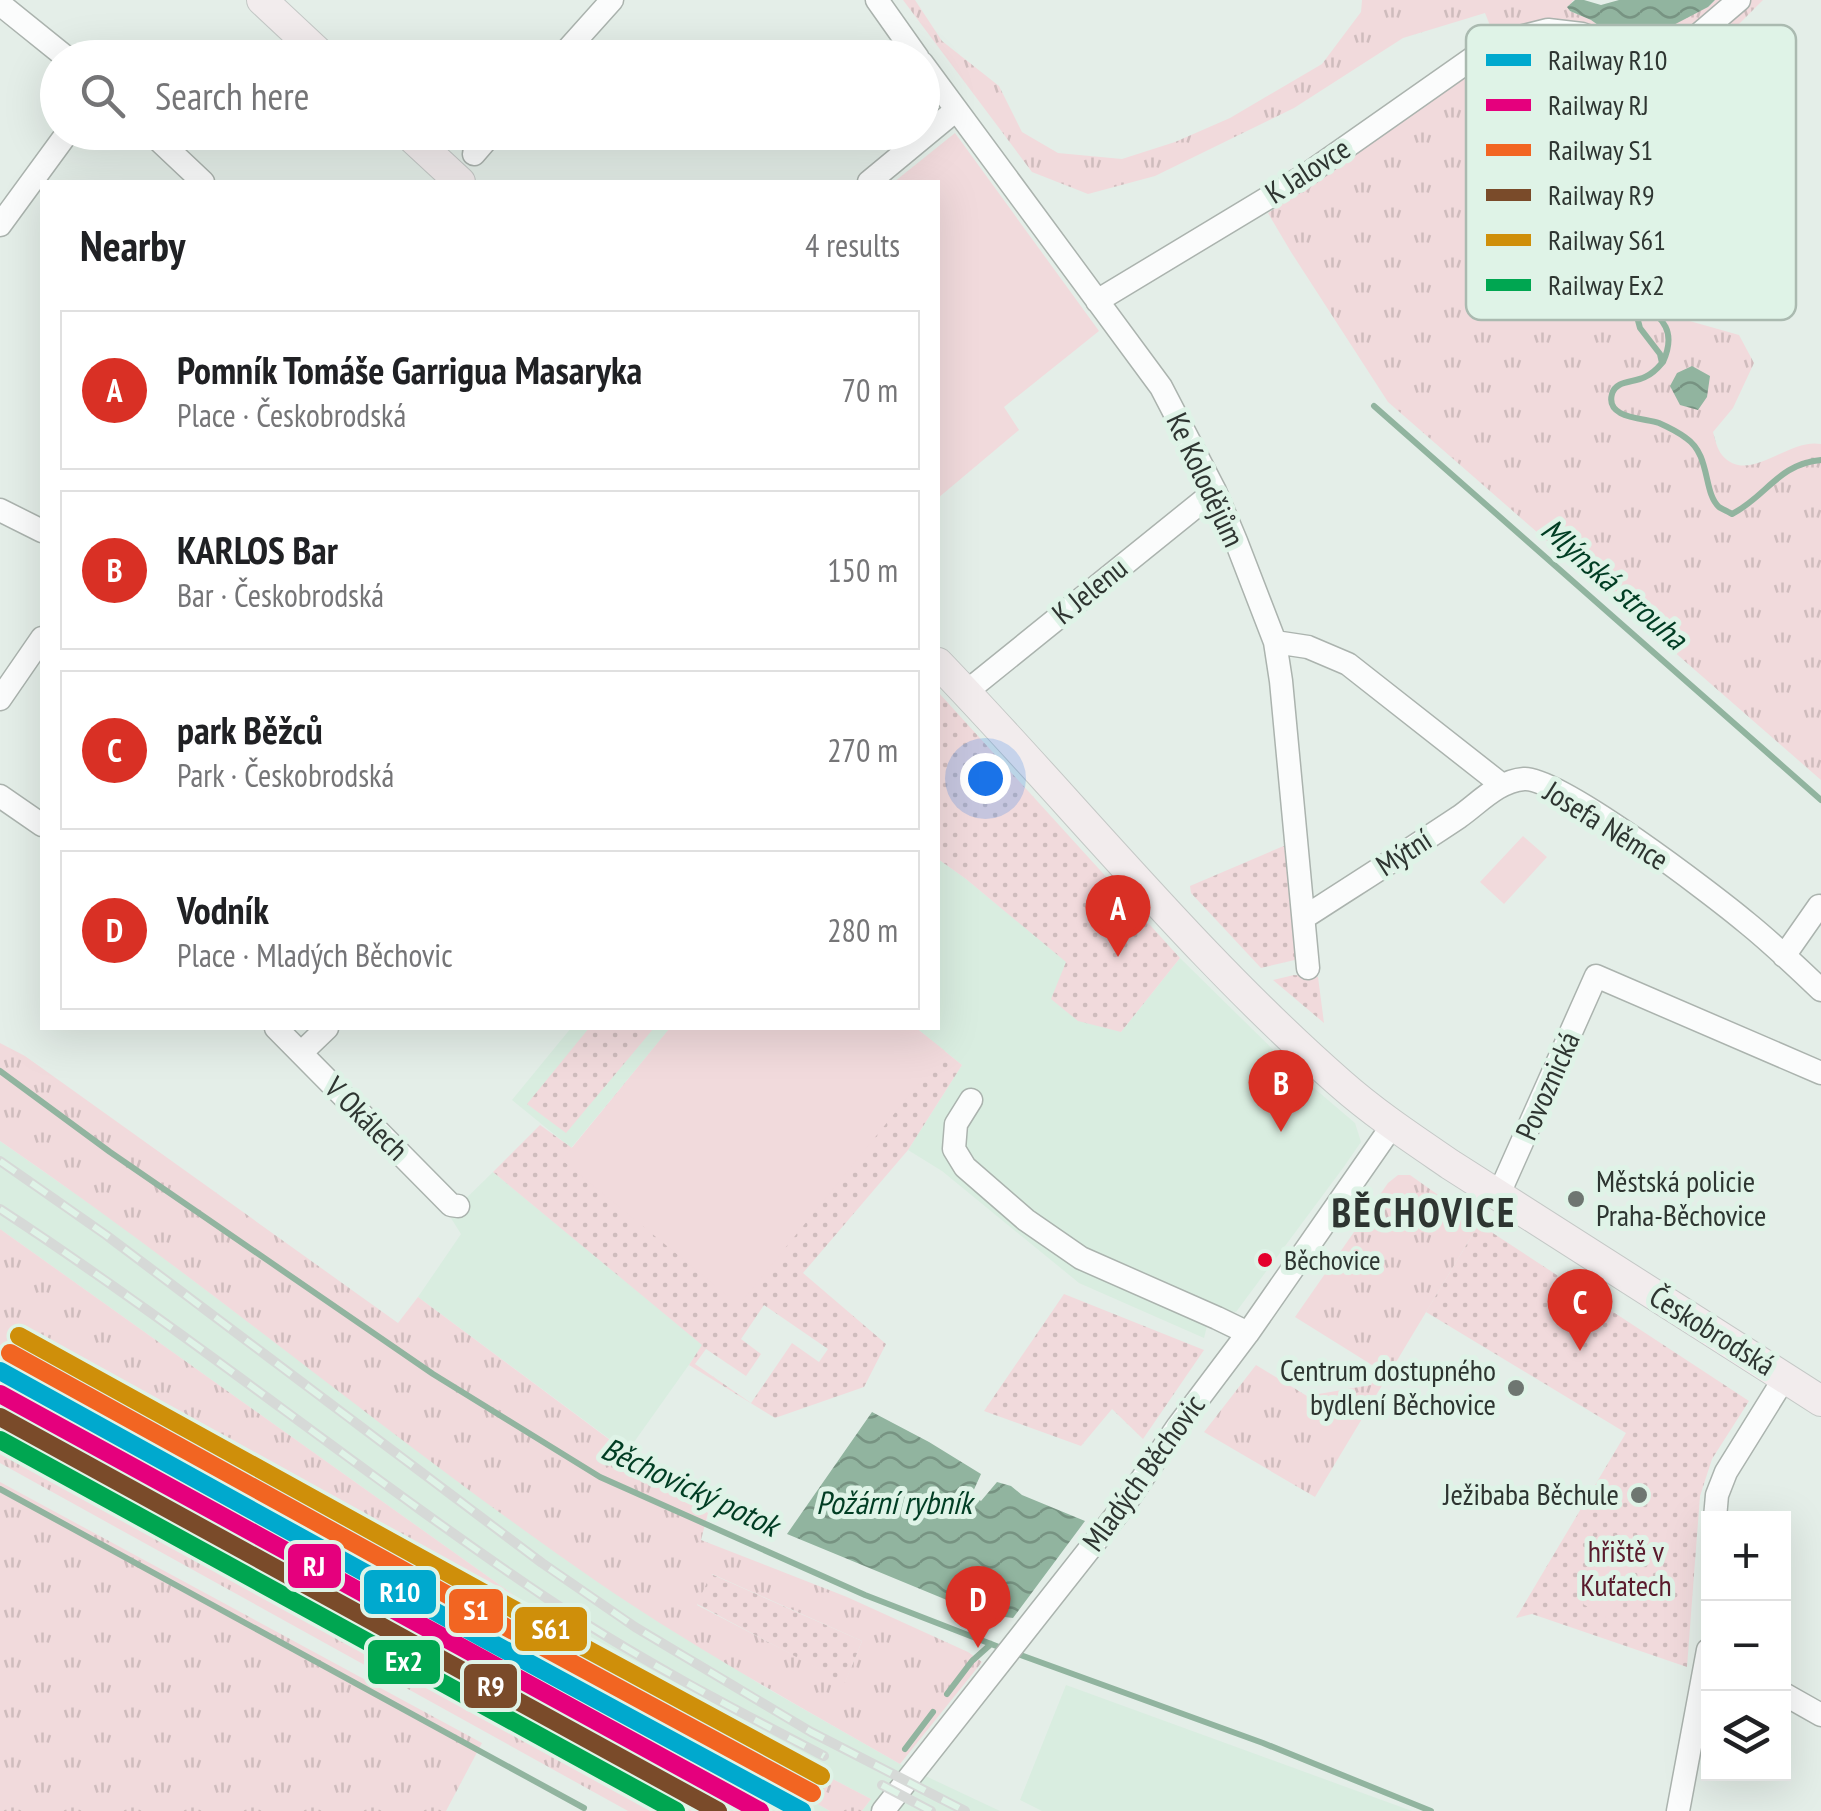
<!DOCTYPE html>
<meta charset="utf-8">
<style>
body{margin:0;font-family:"PT Sans Narrow",sans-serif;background:#f2f2f2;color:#202124}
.controls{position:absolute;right:30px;bottom:30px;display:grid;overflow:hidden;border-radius:0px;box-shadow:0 10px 40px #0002}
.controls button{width:90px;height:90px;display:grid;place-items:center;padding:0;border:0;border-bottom:2px solid #e0e0e0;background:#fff;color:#202124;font:50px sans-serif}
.you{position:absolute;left:985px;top:778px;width:35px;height:35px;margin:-25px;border:8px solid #fff;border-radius:50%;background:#1a73e8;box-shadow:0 0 0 15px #1a73e833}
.badge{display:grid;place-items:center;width:65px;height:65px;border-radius:50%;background:#d93025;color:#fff;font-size:32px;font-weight:700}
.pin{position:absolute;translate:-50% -82px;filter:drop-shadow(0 2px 5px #0008)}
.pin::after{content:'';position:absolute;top:52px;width:35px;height:30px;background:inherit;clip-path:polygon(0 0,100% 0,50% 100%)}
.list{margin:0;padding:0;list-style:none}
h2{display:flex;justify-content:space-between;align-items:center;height:130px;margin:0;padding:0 40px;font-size:42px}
h2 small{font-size:32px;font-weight:400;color:#757577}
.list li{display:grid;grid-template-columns:65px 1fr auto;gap:30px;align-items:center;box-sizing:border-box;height:160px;margin:0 20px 20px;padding:0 20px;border:2px solid #e0e0e0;border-radius:0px}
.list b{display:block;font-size:38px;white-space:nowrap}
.list p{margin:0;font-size:32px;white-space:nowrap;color:#757577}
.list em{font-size:32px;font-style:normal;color:#757577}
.icon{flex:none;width:55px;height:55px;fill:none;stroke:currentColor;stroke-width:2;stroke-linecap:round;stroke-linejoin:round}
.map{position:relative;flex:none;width:1821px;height:1811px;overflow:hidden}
.search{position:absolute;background:#fff;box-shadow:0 10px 40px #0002;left:40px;top:40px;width:900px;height:110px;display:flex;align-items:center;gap:25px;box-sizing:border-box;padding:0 35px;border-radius:55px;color:#757577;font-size:38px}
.panel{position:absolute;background:#fff;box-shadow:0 10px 40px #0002;left:40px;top:180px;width:900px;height:850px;border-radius:0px}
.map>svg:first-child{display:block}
.built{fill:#d9ede0}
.grass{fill:url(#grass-tufts);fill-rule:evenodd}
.park{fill:url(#park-dots);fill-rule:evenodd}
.pitch{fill:#f1dadc}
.water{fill:url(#water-waves)}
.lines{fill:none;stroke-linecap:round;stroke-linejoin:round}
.stream{stroke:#91b49f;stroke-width:6}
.minor-casing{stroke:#abb3ae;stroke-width:25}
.major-casing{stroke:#c4c8c6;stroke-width:32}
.minor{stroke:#fbfcfc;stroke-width:22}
.major{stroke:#f2eced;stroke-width:30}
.rail-casing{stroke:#d6d9d7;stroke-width:10}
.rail{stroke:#dff3e7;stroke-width:6;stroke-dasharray:19;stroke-linecap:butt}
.rail-1-casing{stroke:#dff3e7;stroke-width:25}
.rail-2-casing{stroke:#dff3e7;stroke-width:25}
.rail-3-casing{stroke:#dff3e7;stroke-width:25}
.rail-4-casing{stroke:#dff3e7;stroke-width:25}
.rail-5-casing{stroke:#dff3e7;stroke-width:25}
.rail-6-casing{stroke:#dff3e7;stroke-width:25}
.rail-1{stroke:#00a9ce;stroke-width:18}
.rail-2{stroke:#e5007d;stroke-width:18}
.rail-3{stroke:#f26522;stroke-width:18}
.rail-4{stroke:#7a4b2a;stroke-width:18}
.rail-5{stroke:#cf8f0a;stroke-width:18}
.rail-6{stroke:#00a651;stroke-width:18}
.poi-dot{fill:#6e7671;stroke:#dff3e7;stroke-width:4}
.bus-dot{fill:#e4002b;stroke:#dff3e7;stroke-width:4}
.labels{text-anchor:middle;stroke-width:10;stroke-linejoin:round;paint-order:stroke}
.bus-label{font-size:28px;fill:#2e3531;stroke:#dff3e7;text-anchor:start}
.street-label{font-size:30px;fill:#2e3531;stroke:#dff3e7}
.poi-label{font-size:30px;fill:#2e3531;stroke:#dff3e7;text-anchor:end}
.park-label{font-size:30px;fill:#5a1b2d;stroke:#dff3e7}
.water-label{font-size:32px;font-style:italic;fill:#003d23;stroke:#dff3e7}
.district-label{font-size:40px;font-weight:bold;letter-spacing:2.5px;fill:#2e3531;stroke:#dff3e7}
.key{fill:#dff3e7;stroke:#aabab0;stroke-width:2.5}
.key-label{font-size:28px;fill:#2e3531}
.line-badge{stroke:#dff3e7;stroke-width:4}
.badge-label{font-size:28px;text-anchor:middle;font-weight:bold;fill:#fff}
</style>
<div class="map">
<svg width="1821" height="1811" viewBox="0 0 1821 1811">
<defs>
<pattern id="grass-tufts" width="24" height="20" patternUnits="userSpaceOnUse" patternTransform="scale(2.5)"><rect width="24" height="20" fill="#f1dadc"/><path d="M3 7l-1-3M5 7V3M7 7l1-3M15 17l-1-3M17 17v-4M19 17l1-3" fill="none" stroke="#cfbcbd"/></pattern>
<pattern id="park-dots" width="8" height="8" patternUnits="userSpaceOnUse" patternTransform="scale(2.5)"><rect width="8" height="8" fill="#f1dadc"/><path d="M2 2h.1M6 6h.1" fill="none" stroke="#cfbcbd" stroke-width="1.8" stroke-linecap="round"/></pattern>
<pattern id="water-waves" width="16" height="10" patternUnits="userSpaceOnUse" patternTransform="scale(2.5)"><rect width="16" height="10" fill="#91b49f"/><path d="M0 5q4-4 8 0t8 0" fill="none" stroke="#779382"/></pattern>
</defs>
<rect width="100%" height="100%" fill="#e4eee8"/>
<path class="built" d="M938 859 966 879 1067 962 1121 1032 1180 958 1301 1077 1355 1123 1361 1142 1343 1168 1236 1312 1211 1310 1204 1338 1079 1283 942 1171 908 1150 962 1065 916 1028H938Z
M571 1028H670L571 1148 512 1100Z
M0 1141 116 1222 365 1410 596 1580 763 1686 900 1764 1000 1811H862L871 1799 691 1705 539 1613 0 1229Z
M493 1172 703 1345 627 1452 418 1297 461 1234 449 1215Z
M0 1350 830 1811H713L0 1418Z
M1066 1685 1412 1811H1042L1020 1800Z"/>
<path class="grass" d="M903 0H915L942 41 999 86 1022 132 1058 153 1122 159 1175 142 1230 118 1322 64 1361 12 1362 0H1575L1572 1 1570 11 1591 20 1608 32 1708 7 1715 0H1763L1705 58 1653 78 1618 100 1597 151 1643 259 1686 320 1739 335 1754 363 1733 408 1713 432C1715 439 1717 449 1722 455 1749 486 1787 438 1821 444V780L1388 402 1291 252 1268 213 1501 53 1485 13 1403 38 1294 108 1155 176 1088 194 1032 172Z
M0 1043 25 1056 398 1323 418 1297 708 1513 701 1540 847 1597 968 1652 982 1662 900 1764C797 1705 694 1648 596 1581 393 1441 204 1280 0 1141ZM712 1574 862 1641 845 1682 697 1605Z
M1398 1175H1410L1479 1224 1315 1497 1204 1432 1256 1365 1307 1396 1371 1385 1380 1370 1295 1317 1388 1183Z
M0 1229 539 1613 691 1705 871 1799 862 1811H830L0 1350Z
M0 1418 713 1811H628L0 1463Z
M0 1482 482 1743 446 1811H0Z"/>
<path class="park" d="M938 692 1180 958 1121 1032 1078 1021 1051 999 1066 962 966 879 938 859Z
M1286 845 1299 959 1261 968 1191 893 1190 886Z
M1294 975 1318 977 1324 1023 1273 980Z
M589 1028H654L566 1133 527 1104Z
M670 1028H916L962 1065 908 1150 803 1273 886 1344 864 1387 775 1418 689 1365 702 1345 493 1172 540 1125 572 1148ZM764 1305 828 1349 819 1362 792 1343 751 1403 695 1364 706 1349 746 1376 761 1354 741 1339Z
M1479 1224 1749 1401 1712 1459 1700 1496 1687 1667 1532 1614 1516 1618 1626 1433 1426 1312Z
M1064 1294 1204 1350 1143 1439 1112 1409 1081 1446 984 1411Z
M711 1574 862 1641 845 1683 697 1604Z"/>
<path class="pitch" d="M955 133 1099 331 1004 407 1019 430 938 498V182H894Z
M1523 836 1547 857 1504 904 1480 882Z
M670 1028H916L945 1051 739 1305 562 1160Z
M1613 1549 1640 1565 1609 1619 1583 1604Z"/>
<path class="water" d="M1575 0H1584L1601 5 1619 0H1715L1708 7 1664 30 1626 37 1608 32 1591 20 1570 11 1567 7Z
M1692 366 1710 376 1707 397 1698 410 1680 405 1670 386 1677 373Z
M872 1412 929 1442 981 1474 972 1494 981 1501 997 1482 1011 1486 1022 1495 1085 1521 1013 1618 997 1616 991 1621 988 1617 787 1534Z"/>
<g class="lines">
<path class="stream" d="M1593 42 1560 171 1559 202 1566 228 1622 285 1636 313 1640 328 1660 354 1662 363C1657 369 1652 374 1645 377 1633 383 1616 380 1612 394 1605 419 1645 418 1659 423 1668 427 1678 432 1686 438 1711 455 1703 493 1719 507 1722 509 1729 512 1732 514 1767 496 1778 464 1821 460
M1627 290C1652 314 1681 322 1663 362
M1374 406 1821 800
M0 1071 110 1152 433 1374 600 1477 865 1595 1004 1649
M0 1450 658 1811
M0 1489 584 1808
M1015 1653 1263 1743 1431 1811
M947 1694 972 1661 991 1644
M905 1749 933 1712"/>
<defs>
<path id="minor" d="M877 0 918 58
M0 4 67 58
M560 58 612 0
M922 63 1161 387 1215 491 1236 541 1275 642 1281 681 1308 968
M150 132 203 182
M474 154 493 132
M869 182 956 110
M0 225 68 132
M1097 301 1309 173 1480 53 1516 38 1548 30 1582 34 1645 56 1662 55 1691 41 1739 0
M0 510 42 531
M1275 642 1308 647 1348 664 1502 785
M966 692 1215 491
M0 699 42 638
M0 796 42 825
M1305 917C1356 884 1408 851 1459 817 1479 803 1498 781 1524 779 1558 776 1715 896 1747 923 1773 944 1797 967 1821 990
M1784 956 1819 906
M276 1028 451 1205 458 1206
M301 1053 327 1028
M971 1100 956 1124 954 1149 965 1167 1026 1220 1081 1258 1217 1318 1248 1333
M1498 1196 1596 976 1821 1073
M1715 1518 1717 1495 1726 1472 1785 1377
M1784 1694 1821 1715
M883 1811 1125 1504 1178 1426 1248 1333 1392 1126
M1678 1811 1708 1650"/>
<path id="major" d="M262 0 324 58
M406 132 460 182
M938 663C1072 802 1194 955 1340 1083 1375 1114 1413 1139 1451 1165L1821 1401"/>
</defs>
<use href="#minor" class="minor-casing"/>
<use href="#major" class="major-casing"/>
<use href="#minor" class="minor"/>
<use href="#major" class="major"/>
<defs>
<path id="rail" d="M0 1161 106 1235 542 1563 635 1627 811 1732 965 1811
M0 1209C188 1332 362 1474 548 1599 636 1658 730 1707 824 1756
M882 1785 931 1811"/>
</defs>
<use href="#rail" class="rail-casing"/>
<use href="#rail" class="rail"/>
<defs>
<path id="rail-1" d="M0 1371 483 1638 802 1811"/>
<path id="rail-2" d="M0 1394 760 1811"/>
<path id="rail-3" d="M10 1353 493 1620 812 1793"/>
<path id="rail-4" d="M0 1417 718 1811"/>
<path id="rail-5" d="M19 1336 502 1603 821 1776"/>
<path id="rail-6" d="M0 1440 676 1811"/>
</defs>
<use href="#rail-1" class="rail-1-casing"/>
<use href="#rail-2" class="rail-2-casing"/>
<use href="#rail-3" class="rail-3-casing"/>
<use href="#rail-4" class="rail-4-casing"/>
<use href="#rail-5" class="rail-5-casing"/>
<use href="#rail-6" class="rail-6-casing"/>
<use href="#rail-1" class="rail-1"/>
<use href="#rail-2" class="rail-2"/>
<use href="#rail-3" class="rail-3"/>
<use href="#rail-4" class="rail-4"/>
<use href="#rail-5" class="rail-5"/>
<use href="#rail-6" class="rail-6"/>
</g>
<g class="poi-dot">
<circle cx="1576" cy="1199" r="10"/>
<circle cx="1516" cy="1388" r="10"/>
<circle cx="1639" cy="1495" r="10"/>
</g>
<circle class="bus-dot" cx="1265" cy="1260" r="9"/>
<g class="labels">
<g class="bus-label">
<text x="1284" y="1270">Běchovice</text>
</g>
<g class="street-label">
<text transform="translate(1308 171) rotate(-33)" y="10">K Jalovce</text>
<text transform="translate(1205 480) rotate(65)" y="10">Ke Kolodějům</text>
<text transform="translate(1090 591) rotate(-39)" y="10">K Jelenu</text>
<text transform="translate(1606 826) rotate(32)" y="10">Josefa Němce</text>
<text transform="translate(1404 853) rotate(-33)" y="10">Mýtní</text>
<text transform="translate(1548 1086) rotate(-66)" y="10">Povoznická</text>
<text transform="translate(366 1119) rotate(45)" y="10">V Okálech</text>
<text transform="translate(1712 1331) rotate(32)" y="10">Českobrodská</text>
<text transform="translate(1144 1473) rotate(-54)" y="10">Mladých Běchovic</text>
</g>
<g class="poi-label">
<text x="1596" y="1192" text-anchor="start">Městská policie<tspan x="1596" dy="34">Praha-Běchovice</tspan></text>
<text x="1496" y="1381">Centrum dostupného<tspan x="1496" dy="34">bydlení Běchovice</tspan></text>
<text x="1619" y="1505">Ježibaba Běchule</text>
</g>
<g class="park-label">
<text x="1626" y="1562">hřiště v<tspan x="1626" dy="34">Kuťatech</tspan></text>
</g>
<g class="water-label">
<text transform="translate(1614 584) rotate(41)" y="11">Mlýnská strouha</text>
<text transform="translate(690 1487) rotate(25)" y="11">Běchovický potok</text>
<text x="894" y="1514">Požární rybník</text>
</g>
<g class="district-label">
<text x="1424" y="1227">BĚCHOVICE</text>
</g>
</g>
<rect x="1466" y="25" width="330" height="295" rx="15" class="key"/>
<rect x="1486" y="54" width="45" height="12" fill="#00a9ce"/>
<rect x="1486" y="99" width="45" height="12" fill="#e5007d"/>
<rect x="1486" y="144" width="45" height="12" fill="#f26522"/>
<rect x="1486" y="189" width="45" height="12" fill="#7a4b2a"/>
<rect x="1486" y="234" width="45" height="12" fill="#cf8f0a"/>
<rect x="1486" y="279" width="45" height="12" fill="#00a651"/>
<g class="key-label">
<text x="1548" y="70">Railway R10</text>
<text x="1548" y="115">Railway RJ</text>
<text x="1548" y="160">Railway S1</text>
<text x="1548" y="205">Railway R9</text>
<text x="1548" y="250">Railway S61</text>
<text x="1548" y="295">Railway Ex2</text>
</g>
<g class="line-badge">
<rect x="286" y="1542" width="57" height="48" rx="10" fill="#e5007d"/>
<rect x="362" y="1568" width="76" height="48" rx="10" fill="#00a9ce"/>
<rect x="447" y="1587" width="58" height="48" rx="10" fill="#f26522"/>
<rect x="513" y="1605" width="76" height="48" rx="10" fill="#cf8f0a"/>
<rect x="366" y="1638" width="76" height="48" rx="10" fill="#00a651"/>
<rect x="462" y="1662" width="57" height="48" rx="10" fill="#7a4b2a"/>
</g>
<g class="badge-label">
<text x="314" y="1576">RJ</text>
<text x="400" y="1602">R10</text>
<text x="476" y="1620">S1</text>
<text x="551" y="1639">S61</text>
<text x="404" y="1671">Ex2</text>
<text x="491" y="1696">R9</text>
</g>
</svg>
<div class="controls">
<button>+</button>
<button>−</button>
<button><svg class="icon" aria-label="layers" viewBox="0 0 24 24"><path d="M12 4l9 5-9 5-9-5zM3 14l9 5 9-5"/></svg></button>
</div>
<div class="you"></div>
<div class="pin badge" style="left:1118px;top:957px">A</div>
<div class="pin badge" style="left:1281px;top:1132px">B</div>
<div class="pin badge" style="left:1580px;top:1351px">C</div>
<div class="pin badge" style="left:978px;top:1648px">D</div>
<div class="search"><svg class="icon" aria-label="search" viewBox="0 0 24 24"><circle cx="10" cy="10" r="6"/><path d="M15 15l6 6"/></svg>Search here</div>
<section class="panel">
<h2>Nearby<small>4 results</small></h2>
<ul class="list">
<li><span class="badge">A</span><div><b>Pomník Tomáše Garrigua Masaryka</b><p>Place · Českobrodská</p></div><em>70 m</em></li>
<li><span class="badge">B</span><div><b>KARLOS Bar</b><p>Bar · Českobrodská</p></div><em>150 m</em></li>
<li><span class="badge">C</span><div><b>park Běžců</b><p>Park · Českobrodská</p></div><em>270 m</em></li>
<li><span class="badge">D</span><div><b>Vodník</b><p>Place · Mladých Běchovic</p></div><em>280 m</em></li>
</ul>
</section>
</div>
